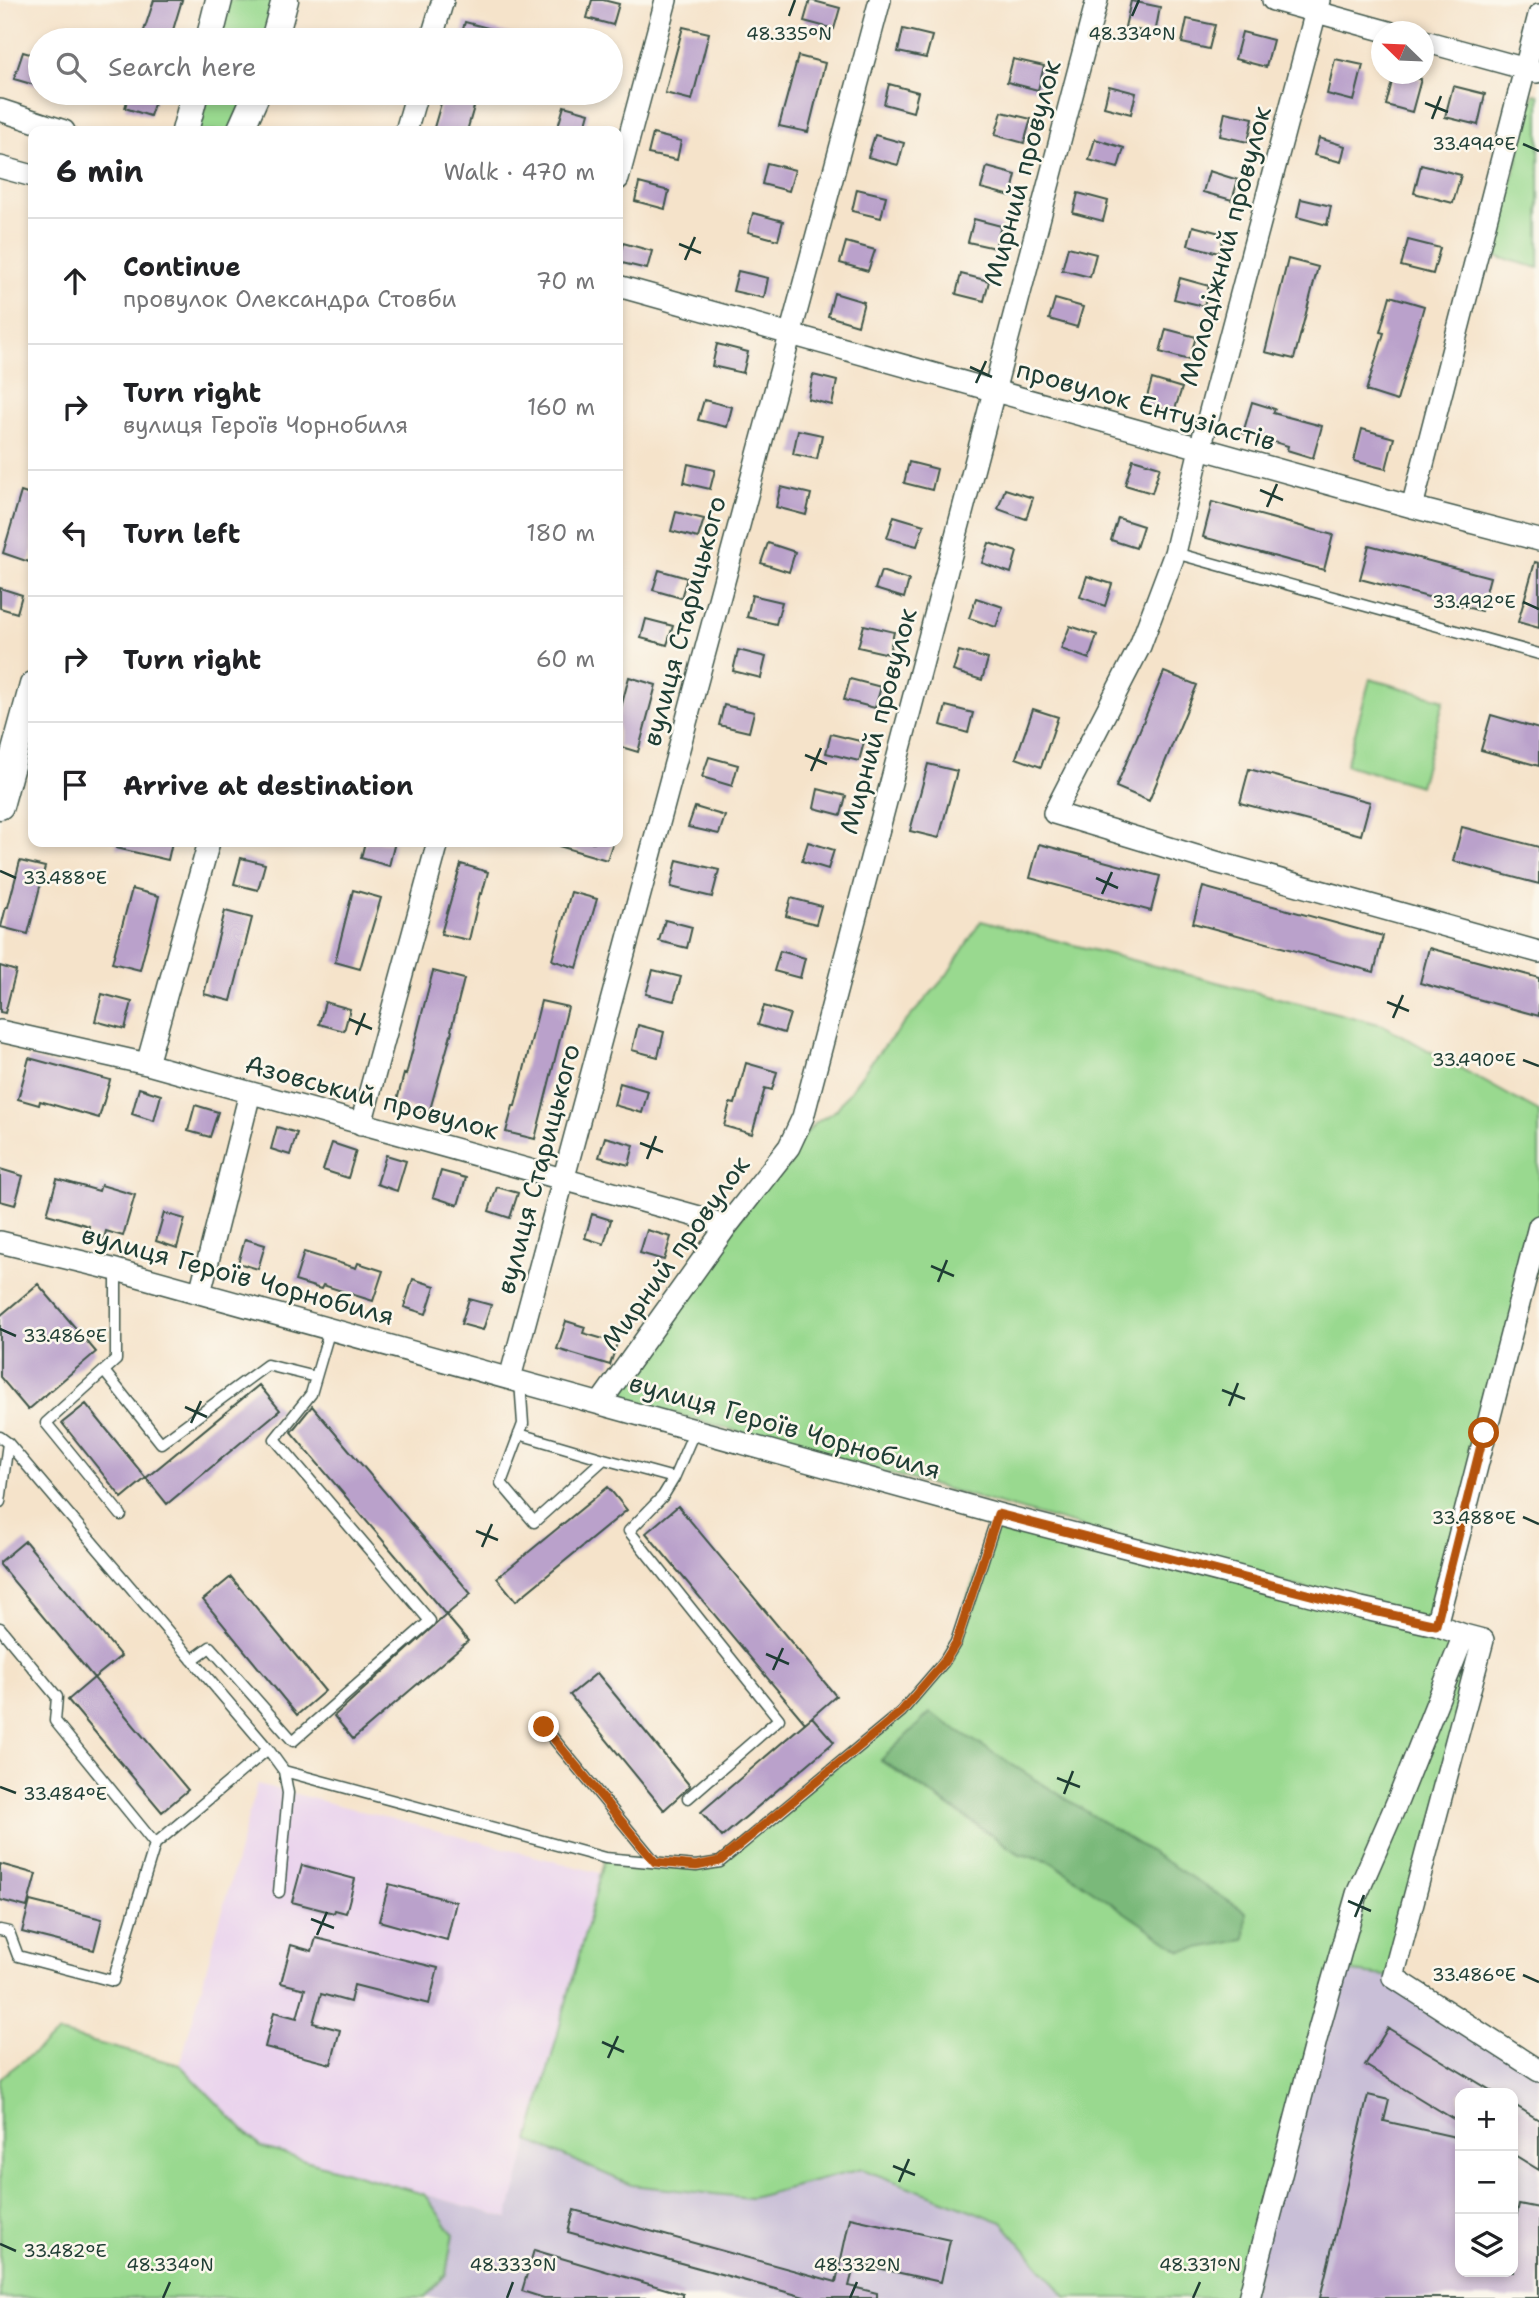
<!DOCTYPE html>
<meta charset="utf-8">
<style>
body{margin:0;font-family:"Shantell Sans",sans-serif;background:#f6f6f6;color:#202124}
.controls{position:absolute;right:21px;bottom:21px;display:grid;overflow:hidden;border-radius:14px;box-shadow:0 4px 10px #0003}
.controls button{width:63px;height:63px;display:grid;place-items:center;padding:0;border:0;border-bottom:2px solid #e0e0e0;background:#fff;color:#202124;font:35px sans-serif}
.compass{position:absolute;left:1371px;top:21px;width:63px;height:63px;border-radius:50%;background:#fff;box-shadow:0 4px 10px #0003;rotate:293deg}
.stop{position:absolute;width:21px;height:21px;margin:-16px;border:5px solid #b45309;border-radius:50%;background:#fff}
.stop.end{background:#b45309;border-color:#fff;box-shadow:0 2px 7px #0008}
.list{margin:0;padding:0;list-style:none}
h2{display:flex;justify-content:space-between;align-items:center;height:91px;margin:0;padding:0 28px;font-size:30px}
h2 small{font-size:23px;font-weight:400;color:#757577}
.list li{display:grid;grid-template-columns:46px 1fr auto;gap:21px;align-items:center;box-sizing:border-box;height:126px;padding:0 28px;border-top:2px solid #e0e0e0}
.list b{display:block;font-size:26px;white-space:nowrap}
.list p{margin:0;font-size:23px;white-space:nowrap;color:#757577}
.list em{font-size:23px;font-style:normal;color:#757577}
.icon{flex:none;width:38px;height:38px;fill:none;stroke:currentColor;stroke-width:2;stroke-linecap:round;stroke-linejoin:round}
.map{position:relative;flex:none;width:1539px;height:2298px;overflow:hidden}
.search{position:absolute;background:#fff;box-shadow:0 4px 10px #0003;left:28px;top:28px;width:595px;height:77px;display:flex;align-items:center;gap:18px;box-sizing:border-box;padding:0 24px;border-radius:38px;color:#757577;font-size:26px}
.panel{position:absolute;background:#fff;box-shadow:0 4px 10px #0003;left:28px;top:126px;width:595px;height:721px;border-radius:14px}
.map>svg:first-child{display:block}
.built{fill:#e9d2ed}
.industrial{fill:#c9bfd7;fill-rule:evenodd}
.green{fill:#99d98f;stroke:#5c8b62;stroke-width:2;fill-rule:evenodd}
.forest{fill:#7ab97a;stroke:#4c7b57;stroke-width:2}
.building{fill:#baa1cb}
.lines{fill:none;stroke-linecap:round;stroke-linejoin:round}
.service-casing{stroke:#3f564a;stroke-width:13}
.minor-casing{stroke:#3f564a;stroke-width:24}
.tertiary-casing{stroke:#3f564a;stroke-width:29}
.service{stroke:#fff;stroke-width:10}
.minor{stroke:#fff;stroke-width:21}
.tertiary{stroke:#fff;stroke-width:26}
.route{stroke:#b45309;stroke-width:9}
.ticks{fill:none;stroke:#1f3d34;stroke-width:2.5}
.labels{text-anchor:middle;stroke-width:5;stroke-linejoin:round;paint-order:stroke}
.street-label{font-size:26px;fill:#1f3d34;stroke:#fbf7ec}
.ticks-label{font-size:18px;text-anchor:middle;fill:#1f3d34;stroke:#fbf7ec;stroke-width:5;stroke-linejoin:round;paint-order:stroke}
</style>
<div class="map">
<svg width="1539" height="2298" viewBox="0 0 1539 2298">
<rect width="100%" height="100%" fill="#fbf7ec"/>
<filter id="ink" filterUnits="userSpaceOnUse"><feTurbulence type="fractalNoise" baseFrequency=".0143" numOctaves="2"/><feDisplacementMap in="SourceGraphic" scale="14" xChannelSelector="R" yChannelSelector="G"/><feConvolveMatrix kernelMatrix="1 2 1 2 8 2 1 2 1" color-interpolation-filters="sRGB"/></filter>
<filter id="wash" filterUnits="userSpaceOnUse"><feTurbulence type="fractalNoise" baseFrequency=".00686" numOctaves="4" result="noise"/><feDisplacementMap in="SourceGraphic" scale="28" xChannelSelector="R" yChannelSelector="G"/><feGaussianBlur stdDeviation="1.57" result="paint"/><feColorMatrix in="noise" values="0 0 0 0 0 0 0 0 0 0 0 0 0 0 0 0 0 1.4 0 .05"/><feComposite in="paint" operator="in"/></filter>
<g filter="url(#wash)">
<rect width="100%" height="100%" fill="#f5e3ca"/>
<path class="built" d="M257 1784 600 1873 509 2218 260 2147 180 2065Z"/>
<path class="industrial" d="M1336 1970 1393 1977 1539 2071V2298H1249ZM1460 2093H1513V2272H1460Z
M529 2141 631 2185 751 2198 862 2169 1002 2222 1067 2298H425L446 2274 424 2194 508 2218Z"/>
<path class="green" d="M219 0H285L274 40H209Z
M195 93H257L240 131H185Z
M1534 94 1539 95V268L1493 256Z
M1370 679 1444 700 1420 786 1346 765Z
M981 921 1383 1025 1539 1112V1257L1436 1625 610 1396 781 1163 814 1124 836 1110 875 1057 947 975Z
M998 1514 1483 1640 1393 1977 1336 1970 1249 2298H1067L1002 2222 862 2169 751 2198 631 2185 529 2141 605 1858 720 1862 901 1712 944 1662ZM930 1713 1048 1860 1020 1854 881 1761Z
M59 2033 180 2065 260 2147 424 2194 453 2234 446 2274 425 2298H0V2078Z"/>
<path class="forest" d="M930 1713 1246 1912 1245 1940 1181 1951 1048 1860 1020 1854 881 1760Z"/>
<g id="blocks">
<path class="building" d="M154 0H182L170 40H141Z
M592 0H603L619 4 613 25 587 18Z
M810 0 840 8 834 29 804 21Z
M1131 1 1160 7 1155 34 1125 27Z
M1187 19 1215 25 1209 49 1182 43Z
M465 22 515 35 514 40H460Z
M683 27 709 33 692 100 665 93Z
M903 29 932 36 926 58 898 52Z
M1242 32 1273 40 1266 67 1235 59Z
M23 52 40 57V79L38 86 14 79Z
M798 56 825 63 808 132 779 126Z
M1013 59 1044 66 1038 90 1007 82Z
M1335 59 1363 65 1354 101 1327 94Z
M1394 74 1421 79 1412 112 1386 105Z
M889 84 918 92 913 112 884 104Z
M1109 86 1136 93 1131 114 1104 107Z
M1453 86 1485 94 1478 125 1445 117Z
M129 93H139L156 98 150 116 125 108Z
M444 93H478L467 131H433Z
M564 106 589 113 584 131 558 127Z
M1002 112 1031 119 1024 143 995 135Z
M1225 112 1253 118 1248 142 1220 136Z
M653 134 681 141 677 160 648 154Z
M875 135 904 143 898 165 868 157Z
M1319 138 1345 146 1341 162 1314 155Z
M1095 139 1124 148 1118 168 1089 160Z
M767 163 795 170 789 191 762 184Z
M1421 165 1461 175 1453 203 1414 193Z
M987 167 1016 175 1011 196 981 188Z
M1209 171 1238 180 1232 200 1203 192Z
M639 183 669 191 665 209 635 201Z
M857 189 886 196 881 218 852 211Z
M1078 193 1108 201 1103 221 1073 213Z
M1301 199 1331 206 1327 225 1297 217Z
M753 213 783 221 778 240 748 232Z
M974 219 1001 226 995 248 968 242Z
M1193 226 1224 234 1219 253 1188 245Z
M1408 240 1440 248 1433 274 1401 266Z
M846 242 875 250 868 271 840 263Z
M623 243 652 251 647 269 618 262Z
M1068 247 1096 254 1090 277 1062 270Z
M1288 259 1318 267 1294 359 1265 352Z
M738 271 768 278 764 298 733 291Z
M961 274 989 281 984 301 956 294Z
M1180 278 1209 286 1204 306 1174 299Z
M834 293 864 302 858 325 828 316Z
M1390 296 1424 306 1397 401 1366 391 1384 333 1380 332Z
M1055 299 1083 307 1077 327 1049 319Z
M1166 329 1196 337 1189 360 1160 352Z
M717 344 748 352 743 373 712 366Z
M813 375 837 381 832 405 808 399Z
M1152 379 1182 388 1174 412 1145 404Z
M704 400 732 407 727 427 698 420Z
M1252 402 1275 409 1273 413 1322 426 1313 458 1287 450 1288 446 1243 433Z
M1362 429 1394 438 1386 469 1354 461Z
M798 430 822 435 817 459 793 454Z
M1133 459 1160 467 1152 493 1125 485Z
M909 462 937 469 932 490 904 483Z
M688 464 715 470 710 489 684 483Z
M781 487 811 494 806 515 776 507Z
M1005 489 1033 498 1026 519 998 509Z
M21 492 33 496V549L29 562 3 553Z
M1212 502 1333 535 1324 570 1203 537Z
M676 512 704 519 698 538 671 531Z
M894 516 924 525 917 546 887 538Z
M1118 518 1143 526 1136 548 1111 540Z
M768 543 795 552 789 572 761 563Z
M989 543 1017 552 1011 573 982 563Z
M1369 545 1490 577 1481 611 1360 579Z
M1535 562 1539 563V628L1518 622Z
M659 570 687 578 681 598 653 590Z
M881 571 909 580 904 598 875 589Z
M1087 576 1112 584 1105 606 1080 597Z
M0 588 22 595 17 613 0 608Z
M752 595 782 602 776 624 747 617Z
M976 598 1003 607 996 627 969 618Z
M646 619 673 626 667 645 641 638Z
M864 625 894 632 889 654 858 647Z
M1070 626 1097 635 1089 659 1061 649Z
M738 650 766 657 761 678 733 671Z
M959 651 988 659 982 680 953 671Z
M1164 672 1197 685 1149 801 1116 787Z
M629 677 656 685 638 752 618 746V719Z
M850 679 881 687 875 708 844 700Z
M724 705 754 712 749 732 719 725Z
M946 706 973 713 968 733 941 725Z
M1033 709 1058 717 1041 767 1016 758Z
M1491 715 1539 729V766L1481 750Z
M831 734 864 742 859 761 826 753Z
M709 757 738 765 732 786 702 777Z
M928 764 957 771 939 838 910 831Z
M1249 769 1370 802 1361 835 1240 803Z
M818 789 846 796 841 815 814 808Z
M695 807 725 816 719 834 688 827Z
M1462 827 1539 847V884L1453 861Z
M117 842H172L168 860 116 848Z
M365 842H395L389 866 361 858Z
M560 842H613L607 860 559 846Z
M808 842 834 850 828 869 802 861Z
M1039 844 1160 876 1151 911 1030 878Z
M241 858 265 864 258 890 234 884Z
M677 860 719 870 712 897 671 887Z
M20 861 45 867 28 934 1 927 6 907H8Z
M461 864 488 872 482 894 480 893 469 940 441 934Z
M1203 887 1383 936 1374 972 1193 923Z
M132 889 159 896 140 970 112 963Z
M353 890 381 898 360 969 335 962Z
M571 892 597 899 577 968 552 960Z
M791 898 821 906 816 924 786 916Z
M225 911 252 918 231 1001 204 994Z
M665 920 692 927 687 948 659 941Z
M1429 948 1539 978V1016L1420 983Z
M780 951 805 958 800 978 774 971Z
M0 966 16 971 5 1013 0 1012Z
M653 970 681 977 674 1001 646 994Z
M433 971 464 979 451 1030 452 1031 429 1113 396 1104 404 1074 406 1075Z
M102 994 132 1002 125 1029 95 1021Z
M541 1001 568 1007 535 1139 506 1132 513 1106H515Z
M325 1002 350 1009 344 1031 319 1024Z
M764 1006 790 1014 784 1033 758 1025Z
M638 1025 664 1032 658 1057 632 1050Z
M29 1058 110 1080 99 1118 40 1101 39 1105 18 1099Z
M746 1063 777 1072 772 1090 765 1088 752 1134 724 1126 730 1103 735 1104Z
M620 1083 648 1091 642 1113 614 1105Z
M139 1088 161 1095 154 1121 132 1114Z
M195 1105 218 1112 210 1137 188 1131Z
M277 1127 297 1133 290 1155 271 1149Z
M605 1137 634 1145 629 1165 599 1157Z
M332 1143 356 1151 348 1178 323 1170Z
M386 1155 406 1161 397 1191 377 1184Z
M0 1169 23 1176 15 1205 0 1201Z
M441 1171 466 1178 458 1205 433 1197Z
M57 1179 99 1191 101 1185 135 1195 123 1236 106 1231 104 1239 87 1234 89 1226 47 1214Z
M497 1187 518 1193 510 1218 489 1211Z
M164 1213 185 1219 177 1248 156 1241Z
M592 1214 611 1220 604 1244 585 1238Z
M647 1230 671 1237 664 1260 640 1253Z
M245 1239 265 1245 258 1269 238 1263Z
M304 1252 356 1268 358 1263 383 1271 373 1301 323 1285 321 1289 295 1281Z
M413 1279 435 1286 426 1314 404 1307Z
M38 1284 96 1352 28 1410 0 1377V1316Z
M469 1299 491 1305 483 1330 461 1324Z
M566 1321 585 1327 583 1333 617 1343 610 1365 557 1349Z
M259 1385 280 1410 167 1504 146 1478Z
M86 1404 146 1478 122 1498 62 1423Z
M312 1406 471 1594 446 1615 291 1432Z
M608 1487 627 1510 516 1601 497 1578Z
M678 1506 836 1696 805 1723 646 1533Z
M25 1541 121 1656 94 1678 0 1565V1562Z
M231 1577 325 1691 297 1715 203 1600Z
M446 1615 468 1641 353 1739 334 1716Z
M597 1673 690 1786 664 1810 570 1695Z
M94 1678 188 1790 162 1812 68 1700Z
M812 1717 834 1742 722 1837 701 1812Z
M0 1864 36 1874 27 1907 0 1900Z
M302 1865 355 1879 346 1913 335 1910 334 1913 292 1902Z
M389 1884 456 1902 447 1940 379 1921Z
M30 1901 102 1919 94 1950 22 1932Z
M316 1938 438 1968 429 2004 354 1985 350 2002 321 1994 313 2023 340 2030 331 2064 265 2047 274 2012 297 2018 305 1989 281 1983 291 1945 312 1951Z
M1388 2028 1495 2093H1460V2123L1401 2087 1365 2065Z
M1368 2095 1389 2100 1384 2121 1460 2138V2272H1513V2233L1519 2204 1539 2208V2298H1320Z
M1513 2104 1539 2120V2170L1513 2154Z
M574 2210 836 2282 850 2218 950 2240 941 2282 855 2263 849 2286 877 2293V2298H808L568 2232Z
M534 2250 683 2294V2298H544L522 2291Z"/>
</g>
</g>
<g filter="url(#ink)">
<use href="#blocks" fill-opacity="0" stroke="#3f564a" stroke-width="2"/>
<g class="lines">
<defs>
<path id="service" d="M1175 553 1539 654
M116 1270V1360L46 1423 121 1515
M104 1371 161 1443 267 1365 316 1377
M520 1381 523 1424 501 1483 534 1522 604 1459 674 1478 694 1432
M519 1434 604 1459
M0 1437 8 1443 268 1749 284 1771 288 1793 279 1892
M674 1478 663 1496 629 1531 779 1719 688 1798
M0 1502 8 1443
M0 1628 57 1697 55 1721 155 1844 113 1981 18 1956 9 1932 0 1930
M192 1660 210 1647 293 1741 430 1621 275 1439 311 1394 330 1329
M544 1727 655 1862
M284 1771 605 1858 696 1866 720 1862 901 1712 944 1662 956 1642 998 1514
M155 1844 268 1749"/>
<path id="minor" d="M1273 0 1389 32
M1319 0 1200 449 1175 553 1140 646 1054 813 1216 862 1539 952
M431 40 443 0
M1424 41 1537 72
M0 110 64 131
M406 131 417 93
M0 167 33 176
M618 179 666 0
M618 286 1412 507 1539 540
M1412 507 1539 15
M0 1031 147 1064 707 1219 726 1227
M147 1064 209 842
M361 1124 438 842
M0 1242 116 1270 998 1514 1361 1608 1436 1625 1464 1635 1398 1800 1357 1894 1317 2036 1249 2298
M200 1293 250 1093
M510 1378 880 0
M600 1403 726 1227 789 1147 803 1117 1097 0
M1436 1625 1539 1226
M1464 1635 1483 1640 1393 1977 1539 2071"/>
<path id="tertiary" d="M209 40 219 0
M274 40 285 0
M185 131 195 93
M240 131 257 93
M0 806 33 685"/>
</defs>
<use href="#service" class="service-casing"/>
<use href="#minor" class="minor-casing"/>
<use href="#tertiary" class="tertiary-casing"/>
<use href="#service" class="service"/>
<use href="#minor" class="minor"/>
<use href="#tertiary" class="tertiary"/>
</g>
</g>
<g class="lines" filter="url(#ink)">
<path class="route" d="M544 1727 655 1862 696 1866 720 1861 901 1712 944 1662 956 1643 998 1514 1361 1608 1436 1625 1484 1433"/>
</g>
<path class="ticks" d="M789 16 795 0M1132 16 1139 0M1425 103 1448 112M1432 119 1441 96M1523 144 1539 151M679 244 701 253M685 260 695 237M970 367 992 377M976 383 986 361M1260 490 1283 500M1267 507 1277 484M1523 602 1539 609M805 755 827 764M811 771 821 748M0 871 16 878M1096 878 1118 888M1102 894 1112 872M1387 1002 1409 1011M1393 1018 1403 995M349 1019 372 1029M356 1035 365 1013M1523 1060 1539 1066M640 1143 663 1152M647 1159 656 1136M931 1266 954 1276M938 1282 947 1260M0 1329 16 1336M1222 1390 1245 1399M1229 1406 1238 1383M185 1407 207 1417M191 1423 201 1401M1523 1517 1539 1524M476 1531 498 1540M482 1547 492 1524M766 1654 789 1664M773 1670 783 1648M1057 1778 1080 1787M0 1787 16 1793M1064 1794 1073 1771M1348 1901 1371 1911M1355 1917 1364 1895M311 1919 334 1928M317 1935 327 1912M1523 1975 1539 1982M602 2042 624 2052M608 2058 618 2036M893 2166 915 2175M899 2182 909 2159M0 2244 16 2251M163 2298 170 2282M507 2298 513 2282M850 2298 857 2282M1193 2298 1200 2282"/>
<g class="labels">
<g class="street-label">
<text transform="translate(1022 173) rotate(-75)" y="9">Мирний провулок</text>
<text transform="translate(1225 246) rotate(-75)" y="9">Молодіжний провулок</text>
<text transform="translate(1146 405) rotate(16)" y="9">провулок Ентузіастів</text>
<text transform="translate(684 621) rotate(-75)" y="9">вулиця Старицького</text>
<text transform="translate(878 721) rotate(-75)" y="9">Мирний провулок</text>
<text transform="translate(372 1097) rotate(15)" y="9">Азовський провулок</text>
<text transform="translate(538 1169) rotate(-75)" y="9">вулиця Старицького</text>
<text transform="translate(675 1253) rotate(-54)" y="9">Мирний провулок</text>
<text transform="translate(238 1275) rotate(15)" y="9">вулиця Героїв Чорнобиля</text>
<text transform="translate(785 1426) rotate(16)" y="9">вулиця Героїв Чорнобиля</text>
</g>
</g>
<g class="ticks-label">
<text x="789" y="40">48.335°N</text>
<text x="1132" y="40">48.334°N</text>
<text x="1474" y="150">33.494°E</text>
<text x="1474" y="608">33.492°E</text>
<text x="65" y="884">33.488°E</text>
<text x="1474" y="1066">33.490°E</text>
<text x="65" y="1342">33.486°E</text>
<text x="1474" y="1524">33.488°E</text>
<text x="65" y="1800">33.484°E</text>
<text x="1474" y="1981">33.486°E</text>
<text x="65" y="2257">33.482°E</text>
<text x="170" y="2271">48.334°N</text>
<text x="513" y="2271">48.333°N</text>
<text x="857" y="2271">48.332°N</text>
<text x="1200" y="2271">48.331°N</text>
</g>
</svg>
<div class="controls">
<button>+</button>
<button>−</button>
<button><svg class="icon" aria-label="layers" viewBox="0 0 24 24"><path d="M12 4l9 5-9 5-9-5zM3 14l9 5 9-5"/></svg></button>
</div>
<svg class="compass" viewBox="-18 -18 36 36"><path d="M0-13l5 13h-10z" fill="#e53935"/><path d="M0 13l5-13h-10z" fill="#757577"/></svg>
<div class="stop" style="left:1484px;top:1433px"></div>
<div class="stop end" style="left:544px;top:1727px"></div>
<div class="search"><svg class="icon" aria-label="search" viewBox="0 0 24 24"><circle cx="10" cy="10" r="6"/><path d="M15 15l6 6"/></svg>Search here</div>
<section class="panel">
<h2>6 min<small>Walk · 470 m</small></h2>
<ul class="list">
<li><svg class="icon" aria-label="ahead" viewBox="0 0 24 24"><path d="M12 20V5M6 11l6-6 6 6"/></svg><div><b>Continue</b><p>провулок Олександра Стовби</p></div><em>70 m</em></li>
<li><svg class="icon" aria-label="right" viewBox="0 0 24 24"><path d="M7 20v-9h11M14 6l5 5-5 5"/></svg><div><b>Turn right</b><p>вулиця Героїв Чорнобиля</p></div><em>160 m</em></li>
<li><svg class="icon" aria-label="left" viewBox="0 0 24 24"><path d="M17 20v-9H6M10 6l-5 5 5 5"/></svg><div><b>Turn left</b></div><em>180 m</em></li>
<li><svg class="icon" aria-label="right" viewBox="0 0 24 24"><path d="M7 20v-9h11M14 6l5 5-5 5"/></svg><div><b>Turn right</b></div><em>60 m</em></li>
<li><svg class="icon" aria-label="arrive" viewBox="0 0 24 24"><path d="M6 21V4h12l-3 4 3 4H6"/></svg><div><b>Arrive at destination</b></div></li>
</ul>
</section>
</div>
